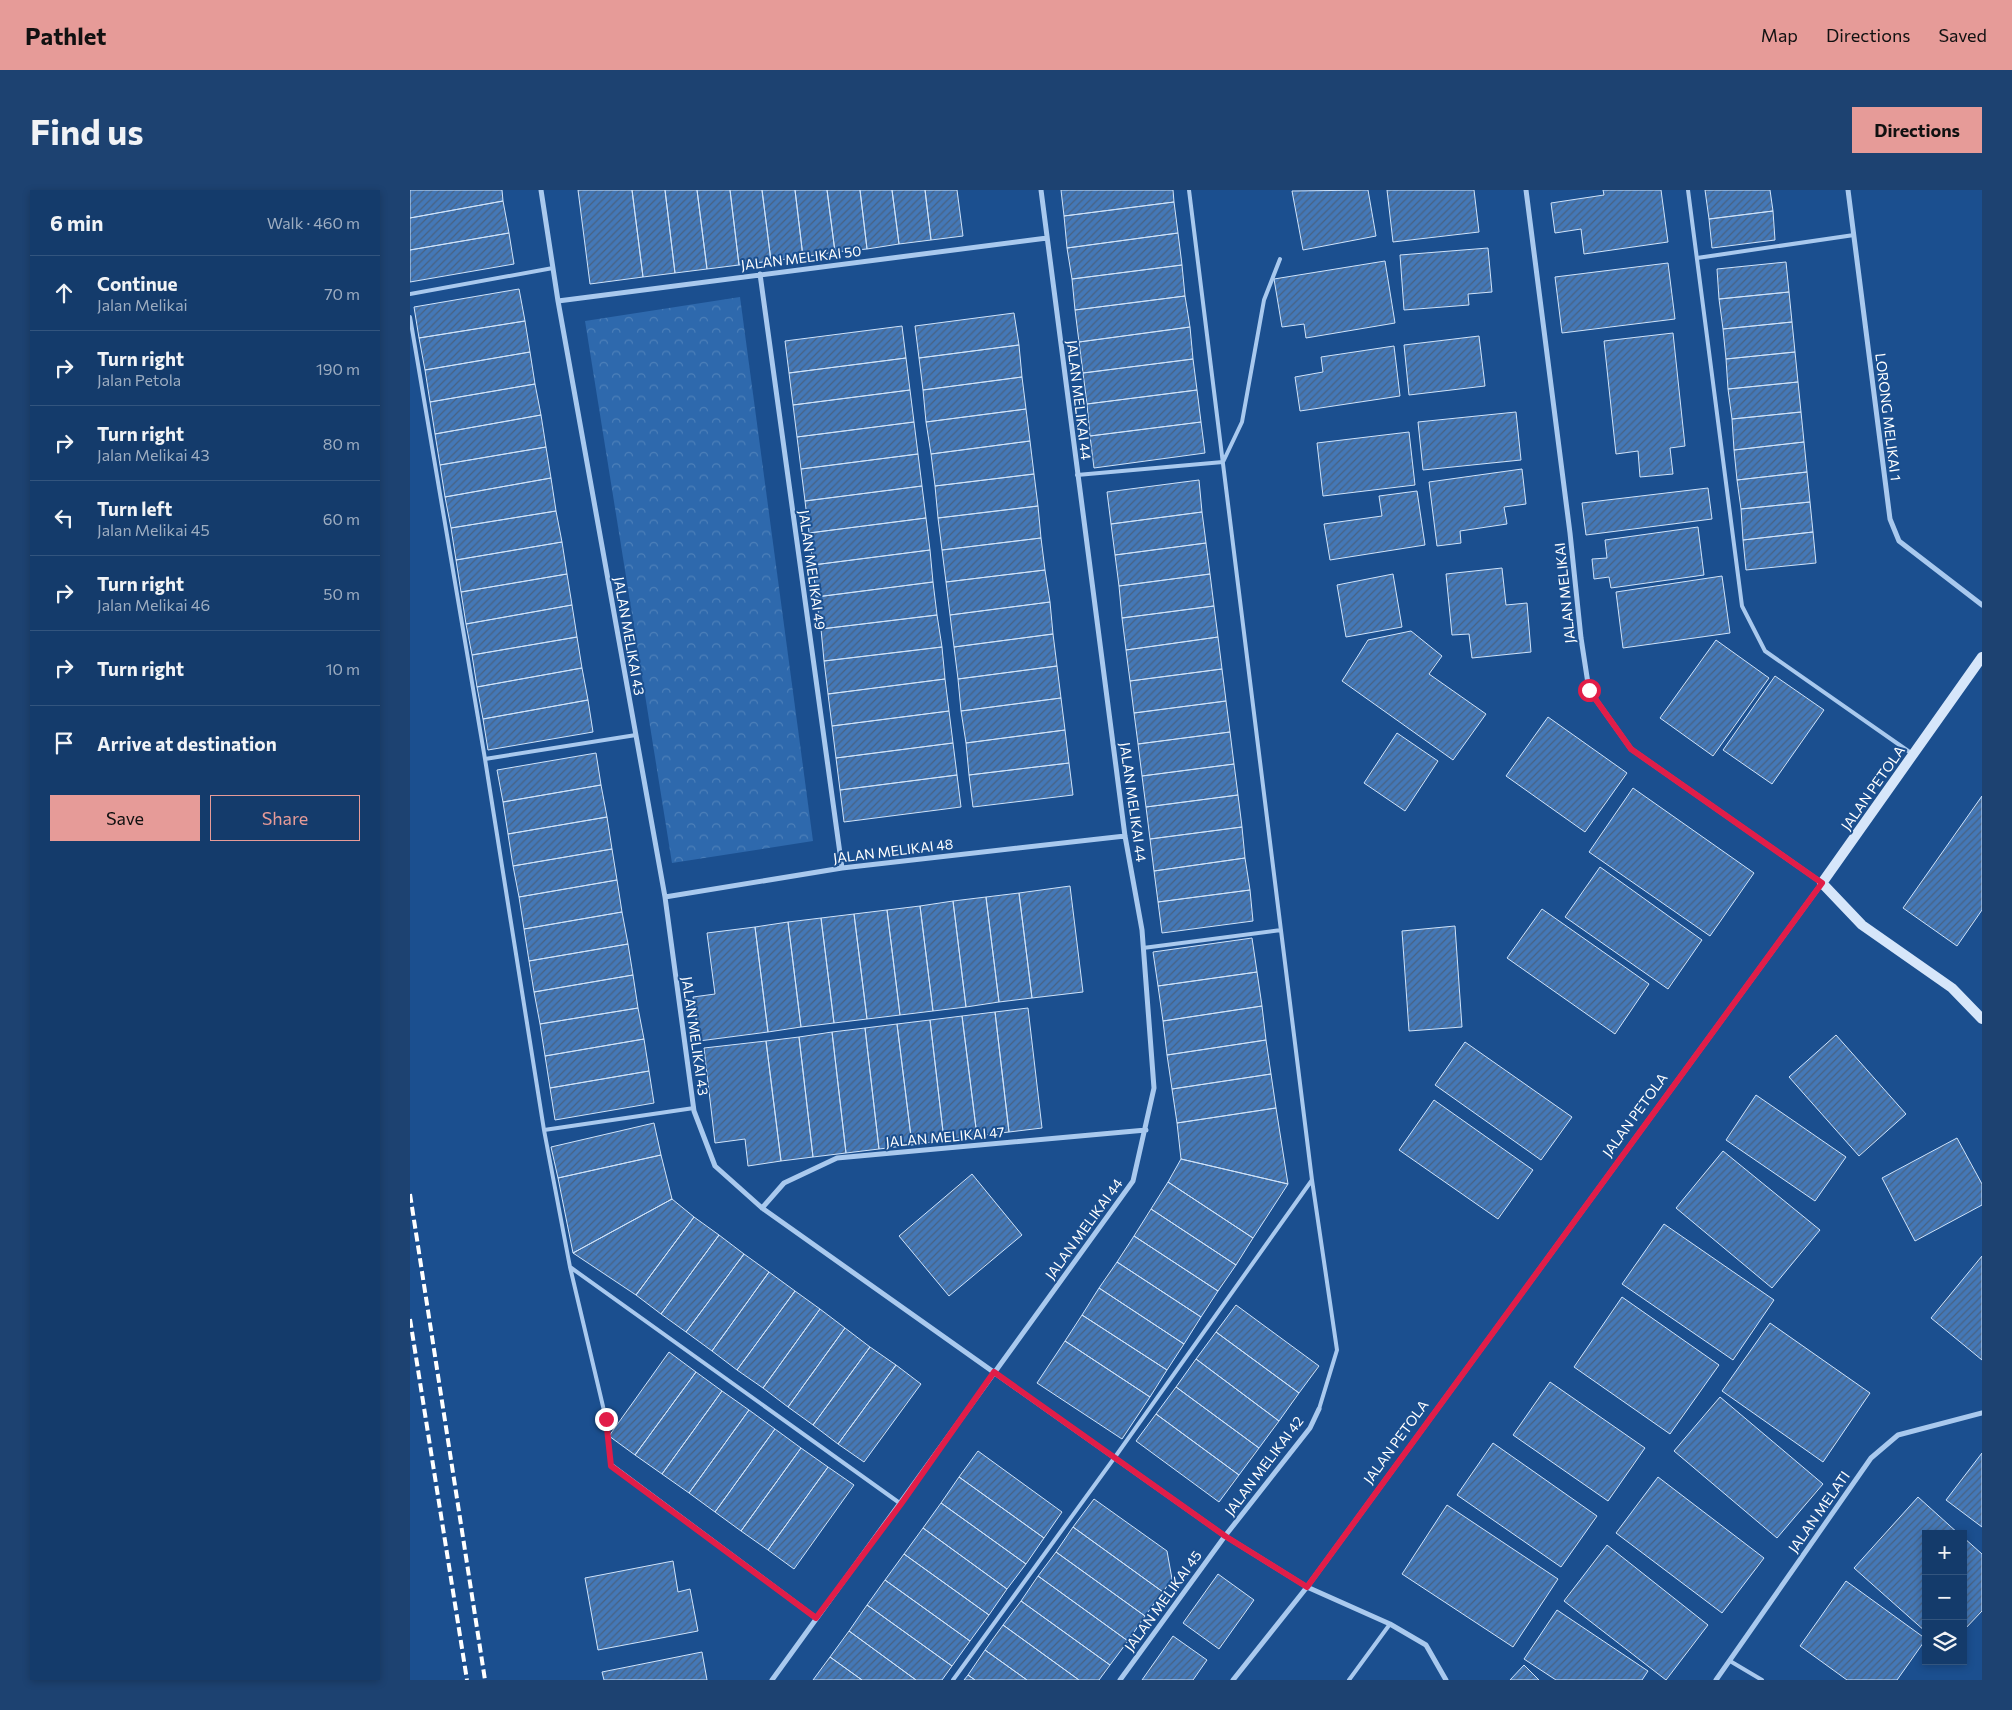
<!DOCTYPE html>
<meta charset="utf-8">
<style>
body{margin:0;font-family:Commissioner,sans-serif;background:#1d4271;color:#f1f3f6}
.controls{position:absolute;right:15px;bottom:15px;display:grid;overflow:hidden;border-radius:0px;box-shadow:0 2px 8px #0003}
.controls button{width:45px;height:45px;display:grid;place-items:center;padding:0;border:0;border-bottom:1px solid #33557e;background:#143b6b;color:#f1f3f6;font:25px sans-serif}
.stop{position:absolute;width:15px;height:15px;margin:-11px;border:4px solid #e11d48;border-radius:50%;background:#fff}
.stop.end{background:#e11d48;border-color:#fff;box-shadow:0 1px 5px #0008}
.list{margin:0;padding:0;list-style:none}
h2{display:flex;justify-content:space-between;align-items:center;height:65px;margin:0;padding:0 20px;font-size:21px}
h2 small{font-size:16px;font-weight:400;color:#9dadc1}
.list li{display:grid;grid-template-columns:32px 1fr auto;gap:15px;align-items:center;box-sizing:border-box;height:75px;padding:0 20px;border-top:1px solid #33557e}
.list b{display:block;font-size:19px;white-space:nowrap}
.list p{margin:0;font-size:16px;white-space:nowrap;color:#9dadc1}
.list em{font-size:16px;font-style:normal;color:#9dadc1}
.actions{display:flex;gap:10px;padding:15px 20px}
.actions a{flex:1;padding:11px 0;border:1px solid #e69b98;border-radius:0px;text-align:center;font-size:18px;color:#e69b98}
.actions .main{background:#e69b98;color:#111}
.icon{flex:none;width:28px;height:28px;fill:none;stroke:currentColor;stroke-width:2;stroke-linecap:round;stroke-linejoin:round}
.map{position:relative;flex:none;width:1572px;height:1490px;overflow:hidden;border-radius:0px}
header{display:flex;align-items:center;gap:30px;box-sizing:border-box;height:70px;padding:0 25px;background:#e69b98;color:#111}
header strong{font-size:24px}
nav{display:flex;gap:28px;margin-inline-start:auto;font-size:18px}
.intro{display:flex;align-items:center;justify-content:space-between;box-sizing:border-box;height:120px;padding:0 30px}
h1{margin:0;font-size:35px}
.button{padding:12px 22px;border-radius:0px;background:#e69b98;color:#111;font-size:18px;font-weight:700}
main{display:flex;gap:30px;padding:0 30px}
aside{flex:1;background:#143b6b;border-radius:0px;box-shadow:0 2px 8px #0003}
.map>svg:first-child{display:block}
.forest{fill:url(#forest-crowns)}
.building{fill:url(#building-hatch);stroke:#cfe3fa}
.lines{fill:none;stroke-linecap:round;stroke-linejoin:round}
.lane{stroke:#a9c9ee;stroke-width:4}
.street{stroke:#a9c9ee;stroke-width:5}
.secondary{stroke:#d6e6fa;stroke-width:10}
.rail{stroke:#fff;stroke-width:4;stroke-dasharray:9 4;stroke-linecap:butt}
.route{stroke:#e11d48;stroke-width:6}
.labels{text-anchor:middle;stroke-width:4;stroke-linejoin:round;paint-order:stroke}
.street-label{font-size:14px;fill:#fff;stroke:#1b4f8f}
</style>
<header>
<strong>Pathlet</strong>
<nav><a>Map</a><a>Directions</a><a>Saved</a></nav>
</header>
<div class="intro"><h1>Find us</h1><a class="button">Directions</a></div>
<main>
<aside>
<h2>6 min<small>Walk · 460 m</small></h2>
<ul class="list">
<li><svg class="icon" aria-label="ahead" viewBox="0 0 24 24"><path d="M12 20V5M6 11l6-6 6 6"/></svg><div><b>Continue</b><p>Jalan Melikai</p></div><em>70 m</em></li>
<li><svg class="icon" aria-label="right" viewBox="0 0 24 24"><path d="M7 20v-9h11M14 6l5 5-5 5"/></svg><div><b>Turn right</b><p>Jalan Petola</p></div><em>190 m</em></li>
<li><svg class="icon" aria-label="right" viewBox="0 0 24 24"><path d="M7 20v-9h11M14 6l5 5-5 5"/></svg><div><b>Turn right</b><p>Jalan Melikai 43</p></div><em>80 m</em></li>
<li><svg class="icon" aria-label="left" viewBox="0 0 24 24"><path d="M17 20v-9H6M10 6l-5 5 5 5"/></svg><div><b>Turn left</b><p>Jalan Melikai 45</p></div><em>60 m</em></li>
<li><svg class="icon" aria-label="right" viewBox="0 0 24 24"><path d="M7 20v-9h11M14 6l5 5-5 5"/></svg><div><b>Turn right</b><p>Jalan Melikai 46</p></div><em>50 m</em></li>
<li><svg class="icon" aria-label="right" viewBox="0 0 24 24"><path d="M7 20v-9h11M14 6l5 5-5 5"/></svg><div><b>Turn right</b></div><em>10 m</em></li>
<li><svg class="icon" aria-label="arrive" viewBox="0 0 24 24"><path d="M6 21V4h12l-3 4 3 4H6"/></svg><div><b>Arrive at destination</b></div></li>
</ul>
<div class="actions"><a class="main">Save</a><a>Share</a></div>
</aside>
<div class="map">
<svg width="1572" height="1490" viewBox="0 0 1572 1490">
<defs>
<pattern id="forest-crowns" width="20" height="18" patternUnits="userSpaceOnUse" patternTransform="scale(1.25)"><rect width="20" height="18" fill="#2e69ad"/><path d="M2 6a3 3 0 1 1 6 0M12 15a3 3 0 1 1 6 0" fill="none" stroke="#4d80b9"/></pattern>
<pattern id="building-hatch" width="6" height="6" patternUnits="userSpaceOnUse" patternTransform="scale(1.25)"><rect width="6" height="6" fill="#4478b7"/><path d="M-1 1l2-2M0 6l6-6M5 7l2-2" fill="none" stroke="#486282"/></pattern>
</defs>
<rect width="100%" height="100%" fill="#1b4f8f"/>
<path class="forest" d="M330 107 403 651 262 673 175 131Z"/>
<path class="building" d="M0 0H92L93 11 0 28Z
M168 0H222L233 87 180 94Z
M222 0H255L265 83 233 87Z
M255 0H287L297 79 265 83Z
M287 0H320L329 75 297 79Z
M320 0H352L361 71 329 75Z
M352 0H385L393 67 361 71Z
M385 0H417L425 62 393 67Z
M417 0H450L457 59 425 62Z
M450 0H482L489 54 457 59Z
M482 0H515L521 50 489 54Z
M515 0H547L553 46 521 50Z
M651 0H763L764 12 654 26Z
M958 0 966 46 893 60 882 1Z
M977 0H1064L1069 42 983 52Z
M1193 0H1251L1258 52 1174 64 1171 39 1145 43 1141 13 1194 5Z
M1295 0H1360L1363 21 1299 29Z
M93 11 99 43 0 60V28Z
M764 12 768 43 657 58 654 26Z
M1363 21 1365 50 1302 58 1299 29Z
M99 43 104 74 0 92V60Z
M768 43 772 75 662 89 657 58Z
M1078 58 1082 102 1058 104 1059 115 994 120 990 65Z
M975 71 985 133 896 148 894 134 872 137 864 89Z
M1376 72 1379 102 1309 109 1307 79Z
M1258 73 1265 129 1152 143 1145 87Z
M772 75 775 106 665 120 662 89Z
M109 99 115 131 9 148 4 117Z
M1379 102 1382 132 1313 139 1309 109Z
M775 106 780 137 669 152 665 120Z
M604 123 609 155 509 168 505 136Z
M115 131 120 162 15 180 9 148Z
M1382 132 1385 162 1316 169 1313 139Z
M492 136 496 168 379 183 375 151Z
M780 137 783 169 673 183 669 152Z
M1263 143 1275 256 1260 258 1263 284 1230 287 1228 261 1206 264 1194 151Z
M1069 146 1075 196 999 205 994 155Z
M609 155 612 187 513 200 509 168Z
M984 156 990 206 890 221 885 187 913 182 911 167Z
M120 162 125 194 20 212 15 180Z
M1385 162 1388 192 1318 199 1316 169Z
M496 168 500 200 383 215 379 183Z
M783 169 787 200 677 214 673 183Z
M612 187 616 219 516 232 513 200Z
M1388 192 1391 222 1322 229 1318 199Z
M125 194 131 225 25 244 20 212Z
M500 200 504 232 387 247 383 215Z
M787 200 791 232 680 246 677 214Z
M616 219 620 251 521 264 516 232Z
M1106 222 1111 270 1013 280 1008 232Z
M1391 222 1394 252 1324 260 1322 229Z
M131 225 136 257 30 275 25 244Z
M504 232 508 264 391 279 387 247Z
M791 232 795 263 684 278 680 246Z
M999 242 1005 295 913 306 907 253Z
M620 251 624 284 525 296 521 264Z
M1394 252 1397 282 1327 290 1324 260Z
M136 257 141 288 35 307 30 275Z
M508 264 512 296 395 311 391 279Z
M1112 279 1116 314 1094 317 1097 334 1050 341 1051 353 1027 356 1019 292Z
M1397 282 1400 312 1331 319 1327 290Z
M624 284 628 316 528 328 525 296Z
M141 288 146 321 41 338 35 307Z
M789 290 792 322 701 334 697 302Z
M512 296 516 328 399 343 395 311Z
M1298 298 1302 329 1176 345 1172 313Z
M1007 301 1015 355 920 370 914 334 972 326 969 306Z
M1400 312 1403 342 1333 350 1331 319Z
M628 316 631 348 532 360 528 328Z
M146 321 152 352 46 370 41 338Z
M792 322 796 353 705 365 701 334Z
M516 328 520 360 403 375 399 343Z
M1288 337 1294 385 1201 398 1199 387 1184 389 1182 369 1197 368 1195 350Z
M1403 342 1406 373 1336 380 1333 350Z
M631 348 635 380 536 392 532 360Z
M152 352 157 384 51 402 46 370Z
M796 353 800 384 709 396 705 365Z
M520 360 523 392 406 407 403 375Z
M1092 378 1096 415 1117 413 1121 462 1062 468 1059 444 1042 445 1036 384Z
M635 380 640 412 540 425 536 392Z
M157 384 162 415 56 434 51 402Z
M800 384 804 416 712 428 709 396Z
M983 384 992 437 936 447 927 395Z
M1312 386 1320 443 1213 458 1206 402Z
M523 392 527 425 411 439 406 407Z
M640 412 643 444 544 457 540 425Z
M162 415 167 447 62 465 56 434Z
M804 416 808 447 716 460 712 428Z
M527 425 532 457 414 471 411 439Z
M1001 441 1032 466 1019 484 1076 524 1043 570 932 491 958 450Z
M643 444 647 476 548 489 544 457Z
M167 447 172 478 67 497 62 465Z
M808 447 812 479 720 491 716 460Z
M1306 450 1359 488 1303 566 1250 528Z
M532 457 535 489 418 504 414 471Z
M647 476 651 508 551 521 548 489Z
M172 478 178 510 73 529 67 497Z
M812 479 816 511 724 523 720 491Z
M1365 486 1414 520 1362 594 1313 560Z
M535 489 539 521 422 536 418 504Z
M651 508 655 540 556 553 551 521Z
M178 510 183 542 78 560 73 529Z
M816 511 820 542 728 554 724 523Z
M539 521 543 553 426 568 422 536Z
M1138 527 1217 583 1175 642 1096 586Z
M655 540 659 573 559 585 556 553Z
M820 542 824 574 732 586 728 554Z
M987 543 1028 571 995 621 954 593Z
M543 553 547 585 430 600 426 568Z
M186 563 191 595 93 612 87 580Z
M659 573 663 605 563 617 559 585Z
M824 574 828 605 736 617 732 586Z
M547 585 551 617 434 632 430 600Z
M191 595 197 627 98 644 93 612Z
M1223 598 1344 683 1300 746 1179 662Z
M828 605 832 637 740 649 736 617Z
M1572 606V720L1547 756 1493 718Z
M197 627 202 659 103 676 98 644Z
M832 637 835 668 744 681 740 649Z
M202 659 207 690 109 707 103 676Z
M835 668 840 700 748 712 744 681Z
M1190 677 1292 750 1258 799 1155 727Z
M207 690 212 722 114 739 109 707Z
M660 696 673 802 622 808 609 703Z
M840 700 843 731 752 743 748 712Z
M609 703 622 808 589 812 576 707Z
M576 707 589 812 556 817 543 711Z
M543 711 556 817 523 821 510 716Z
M510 716 523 821 490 825 477 720Z
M1132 719 1239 794 1205 844 1097 768Z
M477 720 490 825 457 829 444 724Z
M212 722 218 754 119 771 114 739Z
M444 724 457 829 424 833 411 728Z
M411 728 424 833 391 837 378 732Z
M378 732 391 837 358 842 345 737Z
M1045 736 1052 837 999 841 992 741Z
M345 737 358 842 289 851 283 807 305 804 297 743Z
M842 748 847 782 748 796 743 762Z
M218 754 223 785 124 802 119 771Z
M847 782 852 816 753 831 748 796Z
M223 785 228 818 130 834 124 802Z
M852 816 856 850 757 865 753 831Z
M228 818 234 849 135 866 130 834Z
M618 818 632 938 599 942 585 822Z
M585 822 599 942 567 946 552 826Z
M552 826 567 946 534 950 520 830Z
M520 830 534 950 502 955 487 834Z
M487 834 502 955 469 959 455 838Z
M455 838 469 959 436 963 422 842Z
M422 842 436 963 403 967 389 847Z
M1426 845 1496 924 1449 966 1379 887Z
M389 847 403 967 371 971 356 851Z
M234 849 239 881 140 898 135 866Z
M856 850 861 884 762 899 757 865Z
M356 851 371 971 338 976 335 949 305 953 294 858Z
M1055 852 1162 927 1131 970 1025 895Z
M239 881 244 913 145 930 140 898Z
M861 884 866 918 767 933 762 899Z
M1346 905 1436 967 1405 1011 1316 950Z
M1024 910 1123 980 1088 1029 989 960Z
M866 918 878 994 771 969 767 933Z
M244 933 251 965 148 988 141 957Z
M1547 948 1572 994V1015L1505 1051 1472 988Z
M1313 961 1410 1040 1362 1098 1266 1018Z
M251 965 262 1009 163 1063 148 988Z
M771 969 878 994 843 1048 758 992Z
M562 984 612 1045 539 1106 489 1046Z
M758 992 843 1048 826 1075 741 1019Z
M262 1009 284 1027 226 1105 163 1063Z
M741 1019 826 1075 808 1101 724 1046Z
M284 1027 309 1045 251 1124 226 1105Z
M1254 1034 1364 1110 1323 1170 1212 1094Z
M309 1045 334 1064 276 1142 251 1124Z
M724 1046 808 1101 791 1127 707 1072Z
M334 1064 359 1082 302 1161 276 1142Z
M1572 1066V1170L1521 1128Z
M707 1072 791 1127 774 1154 689 1098Z
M359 1082 385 1101 327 1180 302 1161Z
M689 1098 774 1154 757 1180 672 1125Z
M385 1101 410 1119 353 1198 327 1180Z
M1212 1107 1309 1175 1260 1244 1164 1177Z
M826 1115 909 1176 889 1203 806 1142Z
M410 1119 435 1138 378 1217 353 1198Z
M672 1125 757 1180 740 1207 655 1151Z
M1360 1133 1460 1203 1413 1272 1312 1201Z
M435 1138 460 1157 403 1235 378 1217Z
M806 1142 889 1203 869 1231 786 1169Z
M655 1151 740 1207 712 1249 627 1193Z
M460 1157 486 1175 428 1254 403 1235Z
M259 1162 286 1182 225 1265 199 1246Z
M786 1169 869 1231 849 1258 766 1197Z
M486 1175 511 1194 454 1272 428 1254Z
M286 1182 312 1201 252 1284 225 1265Z
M1140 1192 1235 1258 1198 1311 1103 1245Z
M766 1197 849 1258 829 1285 746 1224Z
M312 1201 339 1220 279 1303 252 1284Z
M1310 1207 1413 1294 1367 1348 1264 1261Z
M339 1220 365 1239 305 1322 279 1303Z
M746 1224 829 1285 809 1312 726 1251Z
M365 1239 391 1258 331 1341 305 1322Z
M1083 1253 1187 1326 1151 1377 1047 1305Z
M391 1258 418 1277 358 1360 331 1341Z
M568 1261 652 1322 634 1348 549 1287Z
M1572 1263V1337L1536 1310Z
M418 1277 444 1295 384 1379 358 1360Z
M549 1287 634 1348 616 1374 531 1313Z
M1248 1287 1354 1368 1312 1423 1206 1343Z
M1508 1307 1549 1344H1516V1442L1444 1378Z
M684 1309 757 1361 762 1389 753 1402 663 1337Z
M531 1313 616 1374 597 1399 513 1338Z
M1037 1315 1148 1389 1103 1457 992 1384Z
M663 1337 753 1402 735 1426 646 1362Z
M513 1338 597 1399 579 1425 494 1364Z
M1553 1347 1572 1364V1421L1553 1441Z
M1197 1355 1298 1435 1256 1490 1154 1411Z
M646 1362 735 1426 718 1451 628 1386Z
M494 1364 579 1425 560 1451 475 1390Z
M263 1371 268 1402 280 1399 288 1441 188 1460 175 1388Z
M808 1384 844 1410 809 1459 773 1433Z
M628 1386 718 1451 700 1475 611 1411Z
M475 1390 560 1451 542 1476 457 1415Z
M1436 1391 1516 1449 1487 1490H1437L1390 1456Z
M611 1411 700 1475 689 1490H669L593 1435Z
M457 1415 542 1476 532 1490H506L439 1441Z
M1147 1420 1238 1481 1232 1490H1146L1114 1469Z
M593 1435 669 1490H617L575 1460Z
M439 1441 506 1490H452L420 1467Z
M763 1446 797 1470 783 1490H732Z
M575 1460 617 1490H565L558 1485Z
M292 1462 297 1490H194L192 1482Z
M420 1467 452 1490H403Z
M1114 1475 1129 1490H1100Z
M558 1485 565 1490H554Z"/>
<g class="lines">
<path class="lane" d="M779 0 902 990 927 1160 909 1219
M1278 0 1332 416 1355 461 1501 563
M1287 68 1444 45
M0 104 143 78
M0 127 75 569 134 940 160 1077 196 1229 201 1275
M667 285 813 272 832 232 854 110 870 69
M75 569 226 545
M733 758 871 740
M134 940 284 918
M160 1077 491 1314
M1320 1471 1352 1490
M543 1490 705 1267 902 990
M939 1490 980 1434"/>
<path class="street" d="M131 0 148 111 255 707 284 921 305 976 352 1018 815 1346 897 1397 980 1434 1016 1455 1036 1490
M1438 0 1480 329 1489 351 1572 415
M350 84 432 678
M148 111 637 48
M255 707 432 678 715 646
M352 1018 374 993 427 968 736 940
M201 1275 406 1428
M362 1490 723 991 744 898 732 740 715 646 631 0
M710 1490 815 1346 900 1238 909 1219
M823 1490 897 1397 1412 693 1221 559 1179 500 1171 448 1160 343 1116 0
M1306 1490 1461 1268 1488 1245 1572 1223"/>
<path class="secondary" d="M1572 467 1412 693 1452 735 1542 798 1572 829"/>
<path class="rail" d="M0 1004 75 1490
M0 1129 57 1490"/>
</g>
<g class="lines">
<path class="route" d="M196 1229 201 1276 406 1428 491 1314 584 1182 815 1346 897 1397 1412 693 1221 559 1179 500"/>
</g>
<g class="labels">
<g class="street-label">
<text transform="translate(391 68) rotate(-7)" y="5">JALAN MELIKAI 50</text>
<text transform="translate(669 210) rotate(83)" y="5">JALAN MELIKAI 44</text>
<text transform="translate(1478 227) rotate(83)" y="5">LORONG MELIKAI 1</text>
<text transform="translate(402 380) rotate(82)" y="5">JALAN MELIKAI 49</text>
<text transform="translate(1155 403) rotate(-96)" y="5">JALAN MELIKAI</text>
<text transform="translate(219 446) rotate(80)" y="5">JALAN MELIKAI 43</text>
<text transform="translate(1463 598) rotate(-55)" y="5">JALAN PETOLA</text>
<text transform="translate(723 612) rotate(82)" y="5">JALAN MELIKAI 44</text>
<text transform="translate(483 661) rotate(-7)" y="5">JALAN MELIKAI 48</text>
<text transform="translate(285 846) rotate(82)" y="5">JALAN MELIKAI 43</text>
<text transform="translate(1225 925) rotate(-54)" y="5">JALAN PETOLA</text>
<text transform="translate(535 947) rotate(-5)" y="5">JALAN MELIKAI 47</text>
<text transform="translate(674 1039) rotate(-54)" y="5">JALAN MELIKAI 44</text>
<text transform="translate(986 1252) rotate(-54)" y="5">JALAN PETOLA</text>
<text transform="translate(854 1276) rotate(-53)" y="5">JALAN MELIKAI 42</text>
<text transform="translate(1409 1322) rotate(-55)" y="5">JALAN MELATI</text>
<text transform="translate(753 1411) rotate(-54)" y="5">JALAN MELIKAI 45</text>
</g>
</g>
</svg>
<div class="controls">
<button>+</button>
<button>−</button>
<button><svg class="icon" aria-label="layers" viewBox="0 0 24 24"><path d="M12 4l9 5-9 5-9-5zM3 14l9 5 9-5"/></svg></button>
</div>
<div class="stop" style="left:1179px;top:500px"></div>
<div class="stop end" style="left:196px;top:1229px"></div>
</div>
</main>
